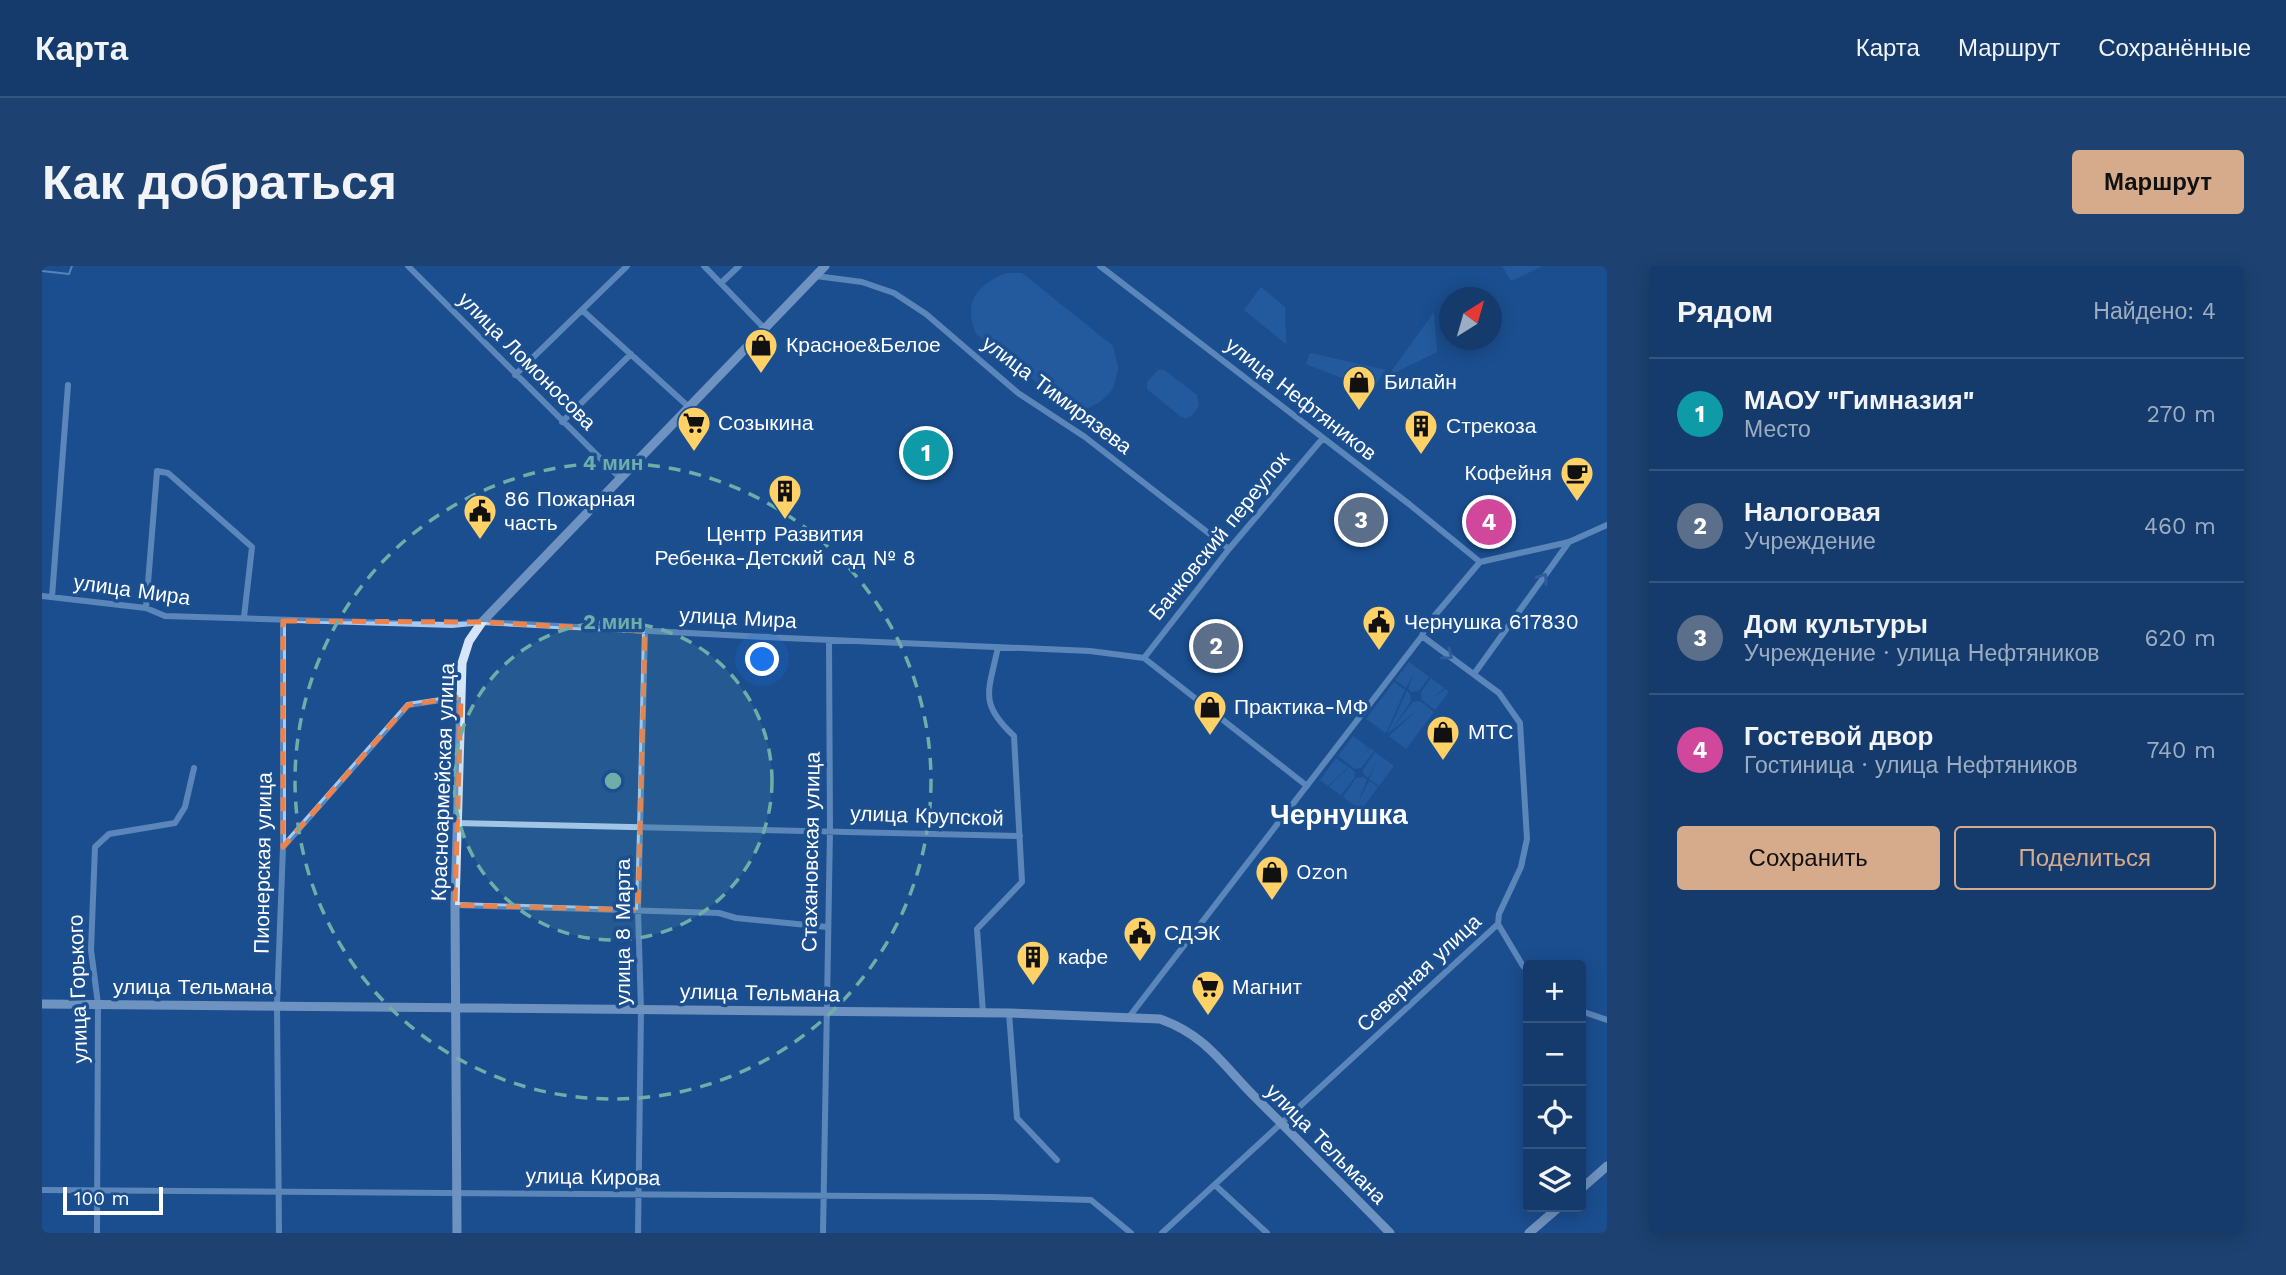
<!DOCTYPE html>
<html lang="ru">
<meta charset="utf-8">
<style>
body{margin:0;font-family:"Work Sans",sans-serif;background:#1d4271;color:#f1f3f6}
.controls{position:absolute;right:21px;bottom:21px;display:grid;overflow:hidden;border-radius:7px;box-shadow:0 4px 18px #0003}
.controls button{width:63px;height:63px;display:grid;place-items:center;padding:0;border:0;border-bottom:2px solid #33557e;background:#143b6b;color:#f1f3f6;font:35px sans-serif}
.compass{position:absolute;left:1397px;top:21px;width:63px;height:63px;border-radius:50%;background:#143b6b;box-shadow:0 4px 18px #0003;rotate:37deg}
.scale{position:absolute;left:21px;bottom:18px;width:100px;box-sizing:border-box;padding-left:7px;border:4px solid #fff;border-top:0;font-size:19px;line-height:24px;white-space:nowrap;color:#fff;-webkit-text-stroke:5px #1b4f8f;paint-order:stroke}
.you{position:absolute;left:721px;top:394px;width:24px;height:24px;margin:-18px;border:5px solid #fff;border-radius:50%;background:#1a73e8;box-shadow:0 0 0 10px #1a73e833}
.badge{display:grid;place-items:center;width:46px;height:46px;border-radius:50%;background:#d6ab8b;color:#fff;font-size:23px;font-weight:700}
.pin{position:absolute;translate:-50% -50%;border:4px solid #fff;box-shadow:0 2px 7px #0006}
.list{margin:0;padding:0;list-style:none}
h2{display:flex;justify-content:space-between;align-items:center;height:91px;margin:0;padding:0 28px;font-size:30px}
h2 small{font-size:23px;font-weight:400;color:#9dadc1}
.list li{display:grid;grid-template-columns:46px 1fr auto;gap:21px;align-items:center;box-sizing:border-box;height:112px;padding:0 28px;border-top:2px solid #33557e}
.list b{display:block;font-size:26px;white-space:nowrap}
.list p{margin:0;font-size:23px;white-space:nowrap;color:#9dadc1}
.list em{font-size:23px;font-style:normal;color:#9dadc1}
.actions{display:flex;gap:14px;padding:21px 28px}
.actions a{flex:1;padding:16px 0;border:2px solid #d6ab8b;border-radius:7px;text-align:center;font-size:24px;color:#d6ab8b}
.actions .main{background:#d6ab8b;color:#111}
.icon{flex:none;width:38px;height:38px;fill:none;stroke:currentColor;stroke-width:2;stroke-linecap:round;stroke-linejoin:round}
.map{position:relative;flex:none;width:1565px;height:967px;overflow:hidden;border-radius:7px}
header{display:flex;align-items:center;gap:42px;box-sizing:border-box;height:98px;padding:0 35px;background:#143b6b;border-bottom:2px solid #33557e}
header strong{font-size:33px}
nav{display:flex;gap:38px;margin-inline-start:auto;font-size:24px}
.intro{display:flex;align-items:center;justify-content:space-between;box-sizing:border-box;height:168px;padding:0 42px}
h1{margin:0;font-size:49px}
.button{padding:18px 32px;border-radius:7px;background:#d6ab8b;color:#111;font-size:24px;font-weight:700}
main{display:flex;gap:42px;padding:0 42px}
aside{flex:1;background:#143b6b;border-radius:7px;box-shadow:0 4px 18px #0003}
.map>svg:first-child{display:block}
.green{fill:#2e69ad}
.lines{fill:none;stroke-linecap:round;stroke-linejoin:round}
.stream{stroke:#9cc4f0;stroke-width:2}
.street{stroke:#a9c9ee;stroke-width:6}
.secondary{stroke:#d6e6fa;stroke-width:9}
.oneway{stroke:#4674ac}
.marked{fill:none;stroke:#ee8249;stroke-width:5;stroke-dasharray:14 9;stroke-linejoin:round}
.ring{fill:none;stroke:#6fada8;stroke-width:3.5;stroke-dasharray:12 9}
.labels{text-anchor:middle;stroke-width:7;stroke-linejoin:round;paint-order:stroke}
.poi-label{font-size:21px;fill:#fff;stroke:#1b4f8f;text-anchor:start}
.street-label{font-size:21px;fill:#fff;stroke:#1b4f8f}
.district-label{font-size:28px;font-weight:bold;fill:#fff;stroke:#1b4f8f}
.centre{fill:#6fada8;stroke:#1b4f8f;stroke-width:3.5}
.ring-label{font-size:21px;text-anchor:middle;font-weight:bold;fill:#6fada8;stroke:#1b4f8f;stroke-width:7;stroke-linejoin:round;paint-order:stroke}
</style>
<header>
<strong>Карта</strong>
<nav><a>Карта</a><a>Маршрут</a><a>Сохранённые</a></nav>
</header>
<div class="intro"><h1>Как добраться</h1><a class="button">Маршрут</a></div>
<main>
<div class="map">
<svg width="1565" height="967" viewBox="0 0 1565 967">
<rect width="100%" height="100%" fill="#1b4f8f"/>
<path class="green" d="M1460 0H1501L1469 15Z
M965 7H980L1071 80 1076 102 1071 123 1058 136 1044 143 1029 144 934 68C921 36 935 18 965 7Z
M1219 21 1243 41 1244 78 1202 44Z
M1392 46 1395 86 1346 110Z
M1268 87 1344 104 1330 124 1264 98Z
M1116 104H1122L1155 129 1157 140 1149 150 1144 152 1139 151 1105 123V116Z
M1367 396 1387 411 1377 425 1370 426 1366 423 1372 406 1364 422 1353 414Z
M1389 412 1402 422 1390 433 1403 423 1407 426 1393 444 1380 434 1379 426Z
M1352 416 1363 424 1344 467 1324 453Z
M1365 425 1368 428 1369 435 1348 466 1371 436 1378 435 1392 446 1364 483 1347 470 1377 443 1345 468Z
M1311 470 1327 482 1315 494 1328 482 1332 485 1319 502 1313 503 1296 490Z
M1333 486 1352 500 1337 520 1327 513 1334 497 1326 512 1322 509 1321 504Z
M1294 492 1306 501 1286 520 1278 514Z
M1307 501 1312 505 1313 511 1299 529 1287 521Z
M1321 511 1325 514 1315 539 1327 515 1336 521 1319 544 1301 531 1314 512Z"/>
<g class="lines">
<path class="stream" d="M0 5 27 8 30 0"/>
<path class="street" d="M366 0 579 213
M662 0 723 63
M1058 0 1367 238 1438 296
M774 10 820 16 852 27 884 48 976 127 1043 171 1187 283
M679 17 697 0
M540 44 648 142
M473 109 585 0
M520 156 589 88
M1438 296 1527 276 1565 259
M0 330 104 342 123 350 410 359 440 356 743 372 1048 385 1102 392 1265 520
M10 331 26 119
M104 342 115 205 126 207 210 281 202 351
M1102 392 1187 283 1281 172
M1432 408 1527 276
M414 557 978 570
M241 581 366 439 419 431
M413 639 677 647 694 652 785 661
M1456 658 1481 700 1486 704
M1539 745 1565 754
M941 747 935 663 980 616 972 470C936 437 947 425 956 381
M967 747 975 852 1015 894
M1087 751 1380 370 1383 361 1438 296
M1173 919 1225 967
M0 924 949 931 1049 934 1089 967
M55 967 56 738 49 684 53 581 67 568 133 557 143 541 152 502
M237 967 235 739 241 581V355
M596 967 599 744 596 644 603 365
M781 967 788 565 787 374
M1120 967 1456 658 1457 648 1479 601 1485 573 1478 457 1457 427 1380 370"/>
<path class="secondary" d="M0 738 967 747 1118 753C1166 770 1181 800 1216 834 1260 878 1304 922 1348 967
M1539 923 1565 900
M415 967 413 639 420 397 427 375 440 356 783 0
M1487 967 1517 941"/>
</g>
<defs><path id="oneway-chevron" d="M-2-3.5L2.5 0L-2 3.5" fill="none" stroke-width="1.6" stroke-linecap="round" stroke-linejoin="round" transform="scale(1.75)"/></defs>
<g class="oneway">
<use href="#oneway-chevron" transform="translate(1501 312) rotate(-55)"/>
<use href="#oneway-chevron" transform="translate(1406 389) rotate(36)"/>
</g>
<path d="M0 0H1565V967H0ZM241 355 440 356 603 365 596 644 413 639 419 431 366 439 241 581Z" fill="#1b4f8f" fill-opacity=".55" fill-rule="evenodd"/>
<path class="marked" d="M241 355 440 356 603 365 596 644 413 639 419 431 366 439 241 581Z"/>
<circle cx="571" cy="515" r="159" fill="#6fada8" fill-opacity=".12"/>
<g class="ring">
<circle cx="571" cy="515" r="159"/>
<circle cx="571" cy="515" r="318"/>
</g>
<defs>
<symbol id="shop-pin" viewBox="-11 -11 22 30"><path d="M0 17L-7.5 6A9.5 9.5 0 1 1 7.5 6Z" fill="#ffd166" stroke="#1b4f8f"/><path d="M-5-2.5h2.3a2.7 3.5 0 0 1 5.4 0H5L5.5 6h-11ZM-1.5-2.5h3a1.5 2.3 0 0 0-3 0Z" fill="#111"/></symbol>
<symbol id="supermarket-pin" viewBox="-11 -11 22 30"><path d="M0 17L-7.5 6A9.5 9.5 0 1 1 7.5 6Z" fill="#ffd166" stroke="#1b4f8f"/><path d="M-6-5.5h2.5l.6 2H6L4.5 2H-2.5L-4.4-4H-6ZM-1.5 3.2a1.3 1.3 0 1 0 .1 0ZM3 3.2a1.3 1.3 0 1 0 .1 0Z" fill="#111"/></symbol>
<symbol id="building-pin" viewBox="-11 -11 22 30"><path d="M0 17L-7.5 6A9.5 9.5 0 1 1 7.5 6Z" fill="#ffd166" stroke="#1b4f8f"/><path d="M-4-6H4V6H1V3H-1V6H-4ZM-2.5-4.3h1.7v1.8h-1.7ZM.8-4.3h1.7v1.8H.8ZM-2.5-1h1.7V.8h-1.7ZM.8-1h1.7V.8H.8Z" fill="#111"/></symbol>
<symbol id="cafe-pin" viewBox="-11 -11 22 30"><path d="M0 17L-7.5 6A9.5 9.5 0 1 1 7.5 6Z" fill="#ffd166" stroke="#1b4f8f"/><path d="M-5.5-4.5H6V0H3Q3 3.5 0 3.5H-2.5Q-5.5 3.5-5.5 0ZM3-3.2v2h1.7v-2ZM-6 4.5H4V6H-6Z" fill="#111"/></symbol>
<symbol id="civic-pin" viewBox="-11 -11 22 30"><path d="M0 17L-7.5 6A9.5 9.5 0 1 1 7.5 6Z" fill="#ffd166" stroke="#1b4f8f"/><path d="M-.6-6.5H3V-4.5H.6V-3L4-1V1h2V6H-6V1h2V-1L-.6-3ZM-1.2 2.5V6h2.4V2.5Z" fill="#111"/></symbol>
</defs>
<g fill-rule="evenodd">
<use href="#shop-pin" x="700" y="60" width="38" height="52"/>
<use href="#shop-pin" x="1298" y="97" width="38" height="52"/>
<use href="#supermarket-pin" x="633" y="138" width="38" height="52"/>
<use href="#building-pin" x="1360" y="141" width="38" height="52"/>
<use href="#cafe-pin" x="1516" y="188" width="38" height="52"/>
<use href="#building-pin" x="724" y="206" width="38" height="52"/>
<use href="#civic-pin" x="419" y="226" width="38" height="52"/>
<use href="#civic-pin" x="1318" y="337" width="38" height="52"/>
<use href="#shop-pin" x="1149" y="422" width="38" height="52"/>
<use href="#shop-pin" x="1382" y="447" width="38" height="52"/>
<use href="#shop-pin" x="1211" y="587" width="38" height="52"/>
<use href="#civic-pin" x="1079" y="648" width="38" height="52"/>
<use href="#building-pin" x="972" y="672" width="38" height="52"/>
<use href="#supermarket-pin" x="1147" y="702" width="38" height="52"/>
</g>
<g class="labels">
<g class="poi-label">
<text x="744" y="86">Красное&amp;Белое</text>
<text x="1342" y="123">Билайн</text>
<text x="676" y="164">Созыкина</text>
<text x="1404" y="167">Стрекоза</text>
<text x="1510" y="214" text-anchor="end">Кофейня</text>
<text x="462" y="240">86 Пожарная<tspan x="462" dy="24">часть</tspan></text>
<text x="743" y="275" text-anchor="middle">Центр Развития<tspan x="743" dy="24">Ребенка-Детский сад № 8</tspan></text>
<text x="1362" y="363">Чернушка 617830</text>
<text x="1192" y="448">Практика-МФ</text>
<text x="1426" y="473">МТС</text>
<text x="1254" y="613">Ozon</text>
<text x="1122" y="674">СДЭК</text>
<text x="1016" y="698">кафе</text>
<text x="1190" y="728">Магнит</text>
</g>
<g class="street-label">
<text transform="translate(485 95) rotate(45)" y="7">улица Ломоносова</text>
<text transform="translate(1015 129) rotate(37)" y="7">улица Тимирязева</text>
<text transform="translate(1259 133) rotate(38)" y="7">улица Нефтяников</text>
<text transform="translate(1177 270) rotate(-51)" y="7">Банковский переулок</text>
<text transform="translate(90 324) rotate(8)" y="7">улица Мира</text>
<text transform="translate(696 352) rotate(3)" y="7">улица Мира</text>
<text transform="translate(401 516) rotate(-88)" y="7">Красноармейская улица</text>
<text transform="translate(885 550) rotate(2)" y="7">улица Крупской</text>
<text transform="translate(769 586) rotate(-89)" y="7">Стахановская улица</text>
<text transform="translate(221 597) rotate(-89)" y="7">Пионерская улица</text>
<text transform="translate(581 666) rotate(-90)" y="7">улица 8 Марта</text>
<text transform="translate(1377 707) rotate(-43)" y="7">Северная улица</text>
<text x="151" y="728">улица Тельмана</text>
<text transform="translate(36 723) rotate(-92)" y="7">улица Горького</text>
<text transform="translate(718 727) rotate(1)" y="7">улица Тельмана</text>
<text transform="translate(1284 878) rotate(45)" y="7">улица Тельмана</text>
<text transform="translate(551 911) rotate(1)" y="7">улица Кирова</text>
</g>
<g class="district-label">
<text x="1297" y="558">Чернушка</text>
</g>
</g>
<circle cx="571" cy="515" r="10" class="centre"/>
<g class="ring-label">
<text x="571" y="204">4 мин</text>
<text x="571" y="363">2 мин</text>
</g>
</svg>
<div class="controls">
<button>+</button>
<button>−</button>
<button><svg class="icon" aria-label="locate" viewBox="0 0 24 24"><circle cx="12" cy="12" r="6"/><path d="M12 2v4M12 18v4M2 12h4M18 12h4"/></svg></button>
<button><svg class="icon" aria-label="layers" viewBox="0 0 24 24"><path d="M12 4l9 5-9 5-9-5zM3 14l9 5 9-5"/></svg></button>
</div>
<svg class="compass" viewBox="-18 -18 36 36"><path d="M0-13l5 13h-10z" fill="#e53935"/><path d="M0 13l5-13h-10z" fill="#9dadc1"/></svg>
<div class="scale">100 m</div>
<div class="you"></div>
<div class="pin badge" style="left:884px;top:187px;background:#0f9aa8">1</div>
<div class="pin badge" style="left:1174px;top:380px;background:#5c6f8a">2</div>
<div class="pin badge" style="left:1319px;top:254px;background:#5c6f8a">3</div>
<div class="pin badge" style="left:1447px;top:256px;background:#d1479c">4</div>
</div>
<aside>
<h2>Рядом<small>Найдено: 4</small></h2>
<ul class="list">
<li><span class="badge" style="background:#0f9aa8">1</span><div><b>МАОУ &quot;Гимназия&quot;</b><p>Место</p></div><em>270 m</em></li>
<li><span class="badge" style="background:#5c6f8a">2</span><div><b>Налоговая</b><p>Учреждение</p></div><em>460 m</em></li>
<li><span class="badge" style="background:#5c6f8a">3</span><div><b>Дом культуры</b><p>Учреждение · улица Нефтяников</p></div><em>620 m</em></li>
<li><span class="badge" style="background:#d1479c">4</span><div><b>Гостевой двор</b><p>Гостиница · улица Нефтяников</p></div><em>740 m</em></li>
</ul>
<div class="actions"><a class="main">Сохранить</a><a>Поделиться</a></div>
</aside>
</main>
